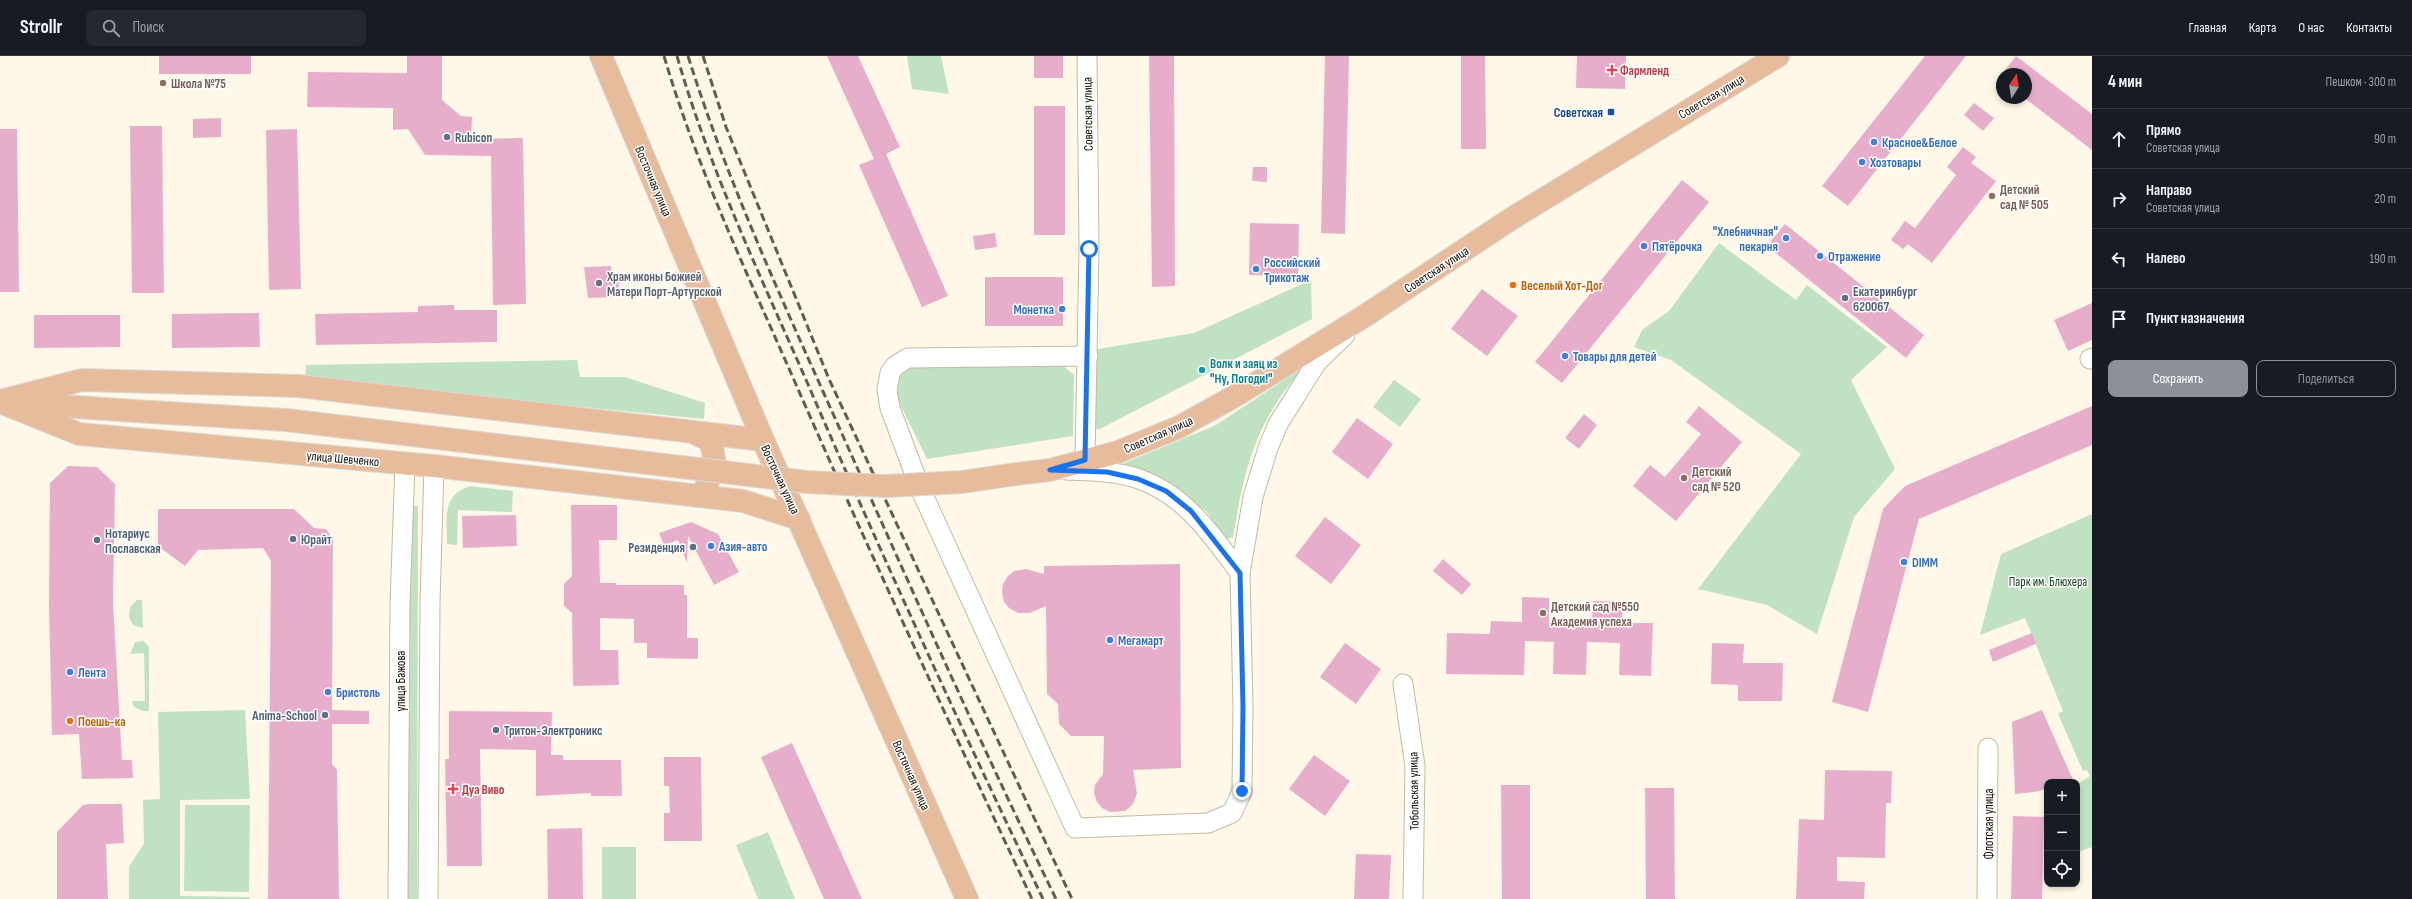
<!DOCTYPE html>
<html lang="ru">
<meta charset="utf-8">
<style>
body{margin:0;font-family:"Sofia Sans Condensed",sans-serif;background:#242831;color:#f1f3f6}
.controls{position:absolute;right:12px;bottom:12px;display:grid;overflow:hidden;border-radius:8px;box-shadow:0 2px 6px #0003}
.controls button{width:36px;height:36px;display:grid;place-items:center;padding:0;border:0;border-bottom:1px solid #363941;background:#171b24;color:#f1f3f6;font:20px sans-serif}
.compass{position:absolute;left:1996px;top:12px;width:36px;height:36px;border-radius:50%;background:#171b24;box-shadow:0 2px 6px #0003;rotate:12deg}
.stop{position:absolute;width:12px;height:12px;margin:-9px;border:3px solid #1a73e8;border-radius:50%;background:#fff}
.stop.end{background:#1a73e8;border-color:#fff;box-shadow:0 1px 4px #0008}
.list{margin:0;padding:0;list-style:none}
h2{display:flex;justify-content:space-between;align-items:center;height:52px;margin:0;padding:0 16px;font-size:17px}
h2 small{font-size:13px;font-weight:400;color:#9ea1a6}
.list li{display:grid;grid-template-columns:26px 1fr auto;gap:12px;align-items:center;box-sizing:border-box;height:60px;padding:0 16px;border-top:1px solid #363941}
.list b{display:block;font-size:15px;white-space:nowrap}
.list p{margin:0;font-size:13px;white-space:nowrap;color:#9ea1a6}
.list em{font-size:13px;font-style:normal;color:#9ea1a6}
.actions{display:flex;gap:8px;padding:12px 16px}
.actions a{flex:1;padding:9px 0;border:1px solid #8c9099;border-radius:8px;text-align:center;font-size:14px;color:#8c9099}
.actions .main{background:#8c9099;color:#fff}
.icon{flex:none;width:22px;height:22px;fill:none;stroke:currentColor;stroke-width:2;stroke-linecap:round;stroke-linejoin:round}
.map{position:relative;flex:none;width:2092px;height:843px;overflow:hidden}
header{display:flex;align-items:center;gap:24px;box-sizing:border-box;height:56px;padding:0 20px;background:#171b24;border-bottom:1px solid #363941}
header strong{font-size:19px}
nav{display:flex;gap:22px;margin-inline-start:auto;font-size:14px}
.search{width:280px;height:36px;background:#242831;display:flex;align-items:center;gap:10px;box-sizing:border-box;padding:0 14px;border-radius:8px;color:#9ea1a6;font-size:15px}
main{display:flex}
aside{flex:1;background:#171b24}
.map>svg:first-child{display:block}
.green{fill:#c0e2c3}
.building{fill:#e7aecb}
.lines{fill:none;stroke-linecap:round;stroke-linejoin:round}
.minor-casing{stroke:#c6b9a1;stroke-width:21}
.major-casing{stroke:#d9d9d7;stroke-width:24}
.minor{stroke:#fff;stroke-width:19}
.major{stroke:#e6bc9d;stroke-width:22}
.rail{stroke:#625c52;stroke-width:3;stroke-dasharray:8 4;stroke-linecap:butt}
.major-bridge-casing{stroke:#d9d9d7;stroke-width:24;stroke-linecap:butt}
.major-bridge{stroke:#e6bc9d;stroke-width:22}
.route{stroke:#1a73e8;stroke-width:5}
.health-dot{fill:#e0444e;stroke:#fff;stroke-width:1.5}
.education-dot{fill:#8d6e63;stroke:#fff;stroke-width:1.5}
.transit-dot{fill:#1a4fb4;stroke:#fff;stroke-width:1.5}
.service-dot{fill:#5c6f8a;stroke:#fff;stroke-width:1.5}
.shop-dot{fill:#3f7fe0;stroke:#fff;stroke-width:1.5}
.worship-dot{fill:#6b7280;stroke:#fff;stroke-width:1.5}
.food-dot{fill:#e8710a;stroke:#fff;stroke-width:1.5}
.culture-dot{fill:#0f9aa8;stroke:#fff;stroke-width:1.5}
.labels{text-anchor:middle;stroke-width:3;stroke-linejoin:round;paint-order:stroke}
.health-label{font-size:13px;font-weight:bold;fill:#be3a42;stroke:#fff;text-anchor:start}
.education-label{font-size:13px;font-weight:bold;fill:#785e54;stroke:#fff;text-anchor:start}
.street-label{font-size:13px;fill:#140f07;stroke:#fff}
.transit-label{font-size:13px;font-weight:bold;fill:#164399;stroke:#fff;text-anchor:end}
.service-label{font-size:13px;font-weight:bold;fill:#4e5e75;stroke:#fff;text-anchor:start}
.shop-label{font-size:13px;font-weight:bold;fill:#366cbe;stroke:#fff;text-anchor:start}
.worship-label{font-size:13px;font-weight:bold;fill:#5b616d;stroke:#fff;text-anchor:start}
.food-label{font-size:13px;font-weight:bold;fill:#c56008;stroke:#fff;text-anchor:start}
.culture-label{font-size:13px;font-weight:bold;fill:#0d838f;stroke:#fff;text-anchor:start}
.park-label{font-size:13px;fill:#154720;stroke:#fff}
</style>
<header>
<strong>Strollr</strong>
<div class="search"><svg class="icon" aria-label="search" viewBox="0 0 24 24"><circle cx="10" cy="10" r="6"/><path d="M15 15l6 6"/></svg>Поиск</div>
<nav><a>Главная</a><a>Карта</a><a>О нас</a><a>Контакты</a></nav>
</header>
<main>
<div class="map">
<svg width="2092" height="843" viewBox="0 0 2092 843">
<rect width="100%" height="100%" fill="#fff7e8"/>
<path class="green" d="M907 0H941L949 38 912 33Z
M1719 187 1796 244 1807 229 1887 291 1851 324 1895 413 1854 461 1817 578 1767 549 1698 533 1801 398 1671 304 1634 291 1642 274 1669 255Z
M1311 224 1312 263 1098 374 1090 366 1092 294 1194 277Z
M577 304 580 321H625L705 347 704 363 305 324 306 309Z
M1061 308 1074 319 1073 380 927 403 896 340 899 321 912 311Z
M1305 310C1255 366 1245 410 1233 481L1225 484 1207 456 1178 433 1117 410 1216 369Z
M1394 324 1421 343 1400 371 1373 351Z
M470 430 513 435 512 456 458 454 457 489 447 488C447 463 441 439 470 430Z
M408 450H418L417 843H406Z
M2092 458V791L2077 796V728L2090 720 2087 714 2083 715 2058 658 2063 655 2025 562 1980 579 2001 498Z
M137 544H142L143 572 133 569 129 561 130 551Z
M143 585 149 591V655H143L134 651 132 645H145L144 597 130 598 135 586Z
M245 654 250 743 180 744V840L250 841V843H129V810L144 788 143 744 160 743 158 656Z
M185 749H250L249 836 184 835Z
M768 776 795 843H758L736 789Z
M602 791H636V843H602Z"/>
<path class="building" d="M159 0H251V18H159Z
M407 0H442V44L461 60 472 61 471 83 523 82 526 248 493 249 491 100 425 99 408 73 393 74V52L307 51 308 16 407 17Z
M827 0H858L900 91 886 98 948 240 922 251 859 109 874 103Z
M1034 0H1063V22H1034Z
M1149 0H1174L1175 230 1152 231Z
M1325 0H1349L1345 178 1321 177Z
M1461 0H1485L1486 93H1461Z
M1577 0H1626L1625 33 1576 32Z
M1925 0H1966L1848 150 1822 130Z
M2016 0 2092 58V94L2026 43V18H2002Z
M1974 47 1994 62 1983 75 1964 59Z
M1034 50H1065V179H1034Z
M221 62V81L193 82V63Z
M130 70H162L164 237H132Z
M0 73H17L19 236H0Z
M297 73 301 233 269 234 266 74Z
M1963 91 1976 101 1971 107 1996 125 1932 207 1908 188 1903 193 1891 184 1905 165 1915 172 1956 119 1947 111Z
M1253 111H1267V126L1252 125Z
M1682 124 1709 146 1562 327 1535 306Z
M1250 167 1299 168 1298 220 1249 219Z
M1785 168 1924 279 1906 302 1767 190Z
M995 177 997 191 975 194 973 180Z
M611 210 612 219H618L619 231 613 233V241L588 242 584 211Z
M985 221H1063V270H985Z
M1482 233 1518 260 1487 300 1451 273Z
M2092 247V284L2068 295 2054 264Z
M454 249V254H497V286L316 289 315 258 418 256V250Z
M259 257 260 291 172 292V258Z
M34 259H120V291L34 292Z
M1699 350 1742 386 1676 465 1633 430 1650 409 1665 421 1701 378 1686 366Z
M2092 350V389L1919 463 1868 656 1832 646 1883 453 1905 430Z
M1584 358 1597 369 1579 393 1565 382Z
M1357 362 1393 388 1368 423 1332 396Z
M68 410 97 411 115 428 113 547 122 704H132L133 722 82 723 79 678 52 679 49 548 50 427Z
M571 449H617V484H599L600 527H616V529H684V539H687V582H698V603L647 602V587H634V563L600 562V594H618L619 629 573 630 572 557 564 550V528L572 520Z
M158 453H294L314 472 326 473 333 483 332 654 369 655V668H332V708L337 714 339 843H268L271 505 263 492 198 494 185 510 158 490Z
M516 459 517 490 463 492 462 460Z
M1325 461 1361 489 1331 528 1295 500Z
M691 466 718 478 739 516 714 529 688 480 687 507 678 484 664 489 659 477Z
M1443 503 1471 528 1462 539 1433 515Z
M1180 508 1181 712 1133 714 1137 737 1133 748 1125 755 1110 756 1102 752 1097 746 1094 737 1095 729 1103 718 1104 680H1071L1059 668 1058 648 1047 638 1046 550 1030 557H1018L1009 552 1004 546 1002 536 1003 528 1008 520 1014 515 1026 513 1044 518V510Z
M1522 541 1549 542V567L1592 568 1593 545 1623 546 1622 567H1653L1651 620 1619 619 1620 587 1587 586 1586 619 1553 618 1554 586 1525 585 1524 619 1446 618 1447 577 1490 578 1491 565 1522 566Z
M2032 577 2036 588 1993 606 1989 594Z
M1345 587 1381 613 1356 648 1320 621Z
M1712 587 1744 588 1743 607H1783L1782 645H1738V629L1711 628Z
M2042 654 2074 726H2047V733L2034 736 2015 738 2012 666Z
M449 655 552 656 551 699H563V704H621L622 740H591V737L536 740V694L480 693 482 810H447L445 703H449Z
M792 687 862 843H824L761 701Z
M1314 699 1350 725 1325 760 1289 733Z
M664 701H701L702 785H664V757H670L669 730H664Z
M1825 714 1892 715 1891 747H1886L1885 802 1837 801V825L1865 826 1864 843H1796L1799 763 1824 764Z
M1501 729H1530V843H1502Z
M1645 732H1674L1675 843H1646Z
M90 748H122L124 787 106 788 108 843H57V776L83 749Z
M2013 760 2044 761 2042 843H2011Z
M582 772 583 843H548L547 773Z
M1356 798 1391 799 1389 843H1354Z"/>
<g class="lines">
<defs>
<path id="minor" d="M1088 300 908 302 895 310 890 317 887 334 890 352 920 432 1075 772 1208 767 1232 757 1242 735 1243 651 1240 517 1253 441 1268 392 1278 368 1317 306 1345 279
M2090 303 2092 302
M1085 404 1089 193 1087 0
M1066 414C1090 415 1116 415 1139 423 1185 439 1212 479 1240 517
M1403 628 1415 710 1413 843
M398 843 400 548 405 407
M428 843 430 546 434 410
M1987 843 1988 692"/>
<path id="major" d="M601 0 763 384 967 843
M0 345 82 324 298 330 763 384
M0 346 79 378 434 410 691 439 743 445 799 463
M19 347 134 355
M692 376 711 385 715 409 706 431
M1016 418 1050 414 1118 396 1179 371 1235 340 1363 261 1511 163 1778 0"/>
</defs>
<use href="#minor" class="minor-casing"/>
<use href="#major" class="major-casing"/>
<use href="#minor" class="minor"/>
<use href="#major" class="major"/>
<path class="rail" d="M664 0C696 109 745 213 791 317 868 494 950 668 1032 843
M677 0C709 112 760 219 807 326 882 500 961 672 1043 843
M688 0C730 134 790 261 847 389 915 541 983 693 1056 843
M703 0 726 71 829 323 1072 843"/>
<defs>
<path id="major-bridge" d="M134 355 286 364 807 426 886 430 962 426 1016 418"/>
</defs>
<use href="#major-bridge" class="major-bridge-casing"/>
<use href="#major-bridge" class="major-bridge"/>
</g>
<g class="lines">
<path class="route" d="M1089 193 1085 404 1050 414 1107 416 1138 423 1166 435 1191 455 1240 517 1243 651 1242 735"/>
</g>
<g class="health-dot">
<path d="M1610 8h4v4h4v4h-4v4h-4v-4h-4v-4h4z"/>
<path d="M451 727h4v4h4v4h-4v4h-4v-4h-4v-4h4z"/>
</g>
<g class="education-dot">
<circle cx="163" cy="27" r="4"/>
<circle cx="1992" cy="140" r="4"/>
<circle cx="1684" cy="422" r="4"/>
<circle cx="1543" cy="557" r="4"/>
</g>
<rect class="transit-dot" x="1607" y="52" width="8" height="8" rx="2"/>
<g class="service-dot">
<circle cx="447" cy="81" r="4"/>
<circle cx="1845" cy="242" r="4"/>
<circle cx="293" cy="483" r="4"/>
<circle cx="97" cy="484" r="4"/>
<circle cx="693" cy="491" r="4"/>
<circle cx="325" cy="659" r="4"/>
<circle cx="496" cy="674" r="4"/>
</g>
<g class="shop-dot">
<circle cx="1874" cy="86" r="4"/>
<circle cx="1862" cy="106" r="4"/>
<circle cx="1786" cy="182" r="4"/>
<circle cx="1644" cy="190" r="4"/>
<circle cx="1820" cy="200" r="4"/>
<circle cx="1256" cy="213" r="4"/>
<circle cx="1062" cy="253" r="4"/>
<circle cx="1565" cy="300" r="4"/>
<circle cx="711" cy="490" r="4"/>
<circle cx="1904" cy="506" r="4"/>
<circle cx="1110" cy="584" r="4"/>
<circle cx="70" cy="616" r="4"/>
<circle cx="328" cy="636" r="4"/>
</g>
<circle class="worship-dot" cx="599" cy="227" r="4"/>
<g class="food-dot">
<circle cx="1513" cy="229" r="4"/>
<circle cx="70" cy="665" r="4"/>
</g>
<circle class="culture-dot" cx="1202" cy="314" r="4"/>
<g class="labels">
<g class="health-label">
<text x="1620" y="19">Фармленд</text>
<text x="462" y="738">Дуа Виво</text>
</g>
<g class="education-label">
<text x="171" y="32">Школа №75</text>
<text x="2000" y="138">Детский<tspan x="2000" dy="15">сад № 505</tspan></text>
<text x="1692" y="420">Детский<tspan x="1692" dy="15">сад № 520</tspan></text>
<text x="1551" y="555">Детский сад №550<tspan x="1551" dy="15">Академия успеха</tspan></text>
</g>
<g class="street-label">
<text transform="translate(1711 40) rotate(-31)" y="5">Советская улица</text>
<text transform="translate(1087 58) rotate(-91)" y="5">Советская улица</text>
<text transform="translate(654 125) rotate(67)" y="5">Восточная улица</text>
<text transform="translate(1436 213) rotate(-33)" y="5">Советская улица</text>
<text transform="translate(1158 378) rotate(-24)" y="5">Советская улица</text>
<text transform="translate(343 402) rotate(5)" y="5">улица Шевченко</text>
<text transform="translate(781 423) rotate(65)" y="5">Восточная улица</text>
<text transform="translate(400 625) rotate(-90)" y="5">улица Бажова</text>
<text transform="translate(912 719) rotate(66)" y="5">Восточная улица</text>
<text transform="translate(1413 735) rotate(-91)" y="5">Тобольская улица</text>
<text transform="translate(1988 768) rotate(-90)" y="5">Флотская улица</text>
</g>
<g class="transit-label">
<text x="1603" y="61">Советская</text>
</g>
<g class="service-label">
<text x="455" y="86">Rubicon</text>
<text x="1853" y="240">Екатеринбург<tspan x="1853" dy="15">620067</tspan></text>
<text x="105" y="482">Нотариус<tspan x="105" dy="15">Пославская</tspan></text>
<text x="301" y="488">Юрайт</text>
<text x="685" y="496" text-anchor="end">Резиденция</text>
<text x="317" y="664" text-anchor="end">Anima-School</text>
<text x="504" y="679">Тритон-Электроникс</text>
</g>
<g class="shop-label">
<text x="1882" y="91">Красное&amp;Белое</text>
<text x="1870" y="111">Хозтовары</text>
<text x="1778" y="180" text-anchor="end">"Хлебничная"<tspan x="1778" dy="15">пекарня</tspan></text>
<text x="1652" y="195">Пятёрочка</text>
<text x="1828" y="205">Отражение</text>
<text x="1264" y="211">Российский<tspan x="1264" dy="15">Трикотаж</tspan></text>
<text x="1054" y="258" text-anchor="end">Монетка</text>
<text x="1573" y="305">Товары для детей</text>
<text x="719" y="495">Азия-авто</text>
<text x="1912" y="511">DIMM</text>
<text x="1118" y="589">Мегамарт</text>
<text x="78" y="621">Лента</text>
<text x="336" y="641">Бристоль</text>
</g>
<g class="worship-label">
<text x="607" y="225">Храм иконы Божией<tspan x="607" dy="15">Матери Порт-Артурской</tspan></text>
</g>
<g class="food-label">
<text x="1521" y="234">Веселый Хот-Дог</text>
<text x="78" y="670">Поешь-ка</text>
</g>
<g class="culture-label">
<text x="1210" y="312">Волк и заяц из<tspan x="1210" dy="15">"Ну, Погоди!"</tspan></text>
</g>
<g class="park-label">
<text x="2048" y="530">Парк им. Блюхера</text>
</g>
</g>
</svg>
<div class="controls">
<button>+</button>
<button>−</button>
<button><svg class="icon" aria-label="locate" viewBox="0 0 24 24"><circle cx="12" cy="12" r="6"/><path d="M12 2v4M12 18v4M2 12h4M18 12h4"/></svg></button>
</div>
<svg class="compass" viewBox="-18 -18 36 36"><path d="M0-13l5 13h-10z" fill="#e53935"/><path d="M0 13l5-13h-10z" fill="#9ea1a6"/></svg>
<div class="stop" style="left:1089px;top:193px"></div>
<div class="stop end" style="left:1242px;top:735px"></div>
</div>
<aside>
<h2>4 мин<small>Пешком · 300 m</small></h2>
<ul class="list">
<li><svg class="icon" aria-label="ahead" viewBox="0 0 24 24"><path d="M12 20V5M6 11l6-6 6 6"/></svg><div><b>Прямо</b><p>Советская улица</p></div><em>90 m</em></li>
<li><svg class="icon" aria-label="right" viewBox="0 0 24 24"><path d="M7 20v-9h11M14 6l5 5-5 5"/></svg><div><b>Направо</b><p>Советская улица</p></div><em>20 m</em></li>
<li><svg class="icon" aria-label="left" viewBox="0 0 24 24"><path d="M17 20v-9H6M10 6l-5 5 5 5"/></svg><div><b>Налево</b></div><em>190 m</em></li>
<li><svg class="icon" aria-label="arrive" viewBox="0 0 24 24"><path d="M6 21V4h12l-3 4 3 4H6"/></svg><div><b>Пункт назначения</b></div></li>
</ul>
<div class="actions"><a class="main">Сохранить</a><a>Поделиться</a></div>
</aside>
</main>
